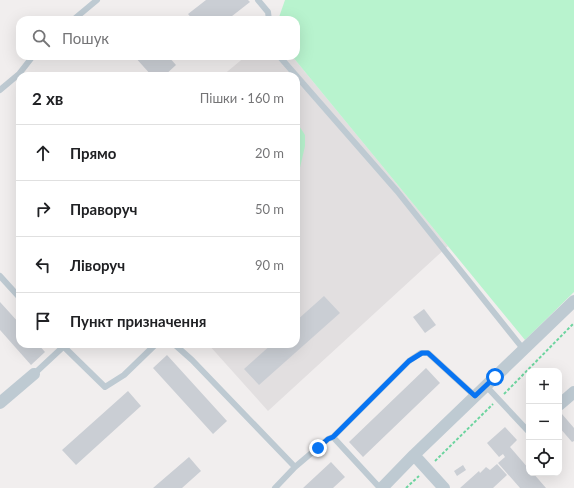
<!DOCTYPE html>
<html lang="uk">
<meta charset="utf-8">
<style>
body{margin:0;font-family:Lato,sans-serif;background:#f6f6f6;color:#202124}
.controls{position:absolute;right:12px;bottom:12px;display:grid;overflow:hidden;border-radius:8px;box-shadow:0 4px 16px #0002}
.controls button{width:36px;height:36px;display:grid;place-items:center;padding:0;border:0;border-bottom:1px solid #e0e0e0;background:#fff;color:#202124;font:20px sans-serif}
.stop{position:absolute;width:12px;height:12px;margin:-9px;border:3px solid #0874f2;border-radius:50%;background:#fff}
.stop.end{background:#0874f2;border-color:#fff;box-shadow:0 1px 4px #0008}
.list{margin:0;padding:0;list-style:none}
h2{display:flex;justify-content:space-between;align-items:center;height:52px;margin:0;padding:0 16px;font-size:17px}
h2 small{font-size:13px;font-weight:400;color:#757577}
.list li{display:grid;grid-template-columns:26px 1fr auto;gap:12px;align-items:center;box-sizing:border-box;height:56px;padding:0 16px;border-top:1px solid #e0e0e0}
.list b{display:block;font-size:15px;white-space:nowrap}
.list em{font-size:13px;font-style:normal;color:#757577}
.icon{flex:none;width:22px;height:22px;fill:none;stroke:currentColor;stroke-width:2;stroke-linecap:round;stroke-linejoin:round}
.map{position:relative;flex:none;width:574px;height:488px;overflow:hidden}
.search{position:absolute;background:#fff;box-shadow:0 4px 16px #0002;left:16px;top:16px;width:284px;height:44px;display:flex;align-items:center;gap:10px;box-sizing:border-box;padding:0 14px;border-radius:12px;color:#757577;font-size:15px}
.panel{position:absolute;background:#fff;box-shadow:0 4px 16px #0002;left:16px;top:72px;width:284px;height:276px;border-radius:12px}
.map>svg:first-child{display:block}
.education{fill:#e2dfe0}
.green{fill:#b8f3ce}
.building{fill:#caced4}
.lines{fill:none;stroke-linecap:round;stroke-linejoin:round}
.path{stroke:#6dd49f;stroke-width:2;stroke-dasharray:3 2;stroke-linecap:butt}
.lane{stroke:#becad2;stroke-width:6}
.street{stroke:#becad2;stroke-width:12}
.route{stroke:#0874f2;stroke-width:5}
</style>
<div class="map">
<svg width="574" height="488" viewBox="0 0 574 488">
<rect width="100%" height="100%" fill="#f1eeee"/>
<path class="education" d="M246 56H292L448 246 268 411 208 344H296V76H222Z"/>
<path class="green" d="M285 0H574V292L525 340 292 56H296V20H278Z
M296 121 305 135V146L299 172 296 174Z"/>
<path class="building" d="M206 0H248L250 2 227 20H193L188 14Z
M134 56H168L176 65 164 76H152Z
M324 296 340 313 259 385 244 369 272 344H296V321Z
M0 302 20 324V344H38L45 352 31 365 0 330Z
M424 309 436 325 425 333 413 317Z
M167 355 227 421 213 434 153 368Z
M426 368 440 383 363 457 349 442Z
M128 391 141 406 76 465 62 450Z
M562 414 574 428V441L572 442 559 427V416Z
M505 427 517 440 510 447 529 469V473H533L546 488H520L498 463 505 457 503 454 499 457 487 443Z
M189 457 201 471 182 488H153Z
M331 462 345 477 333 488H303Z
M497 464 507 475 493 488H460L479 471 480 473 486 467 490 470Z
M463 465 466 470 457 476 454 471Z"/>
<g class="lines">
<path class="path" d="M504 394 574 323
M435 461 493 404
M406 488 419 476"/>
<path class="lane" d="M258 0 268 12 269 20
M73 20 97 0
M279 56 397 191 524 350
M0 90 19 74 33 56
M0 276 20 298
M61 344 105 387 124 375 156 344
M174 344 192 360 295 467
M34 374 63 347
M486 386 529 432
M333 437 380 488
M275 488 295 467 328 439 333 437 409 361 421 353H428L475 396"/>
<path class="street" d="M0 403 34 374
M559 405 574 392
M414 455 444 488
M382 488 414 455 574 301"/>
</g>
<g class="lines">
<path class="route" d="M318 448 328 439 333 437 409 361 422 353H428L475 396 495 377"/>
</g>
</svg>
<div class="controls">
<button>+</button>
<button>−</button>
<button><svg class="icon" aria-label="locate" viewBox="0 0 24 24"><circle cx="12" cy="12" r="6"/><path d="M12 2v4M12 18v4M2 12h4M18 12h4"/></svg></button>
</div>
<div class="stop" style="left:495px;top:377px"></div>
<div class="stop end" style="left:318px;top:448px"></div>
<div class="search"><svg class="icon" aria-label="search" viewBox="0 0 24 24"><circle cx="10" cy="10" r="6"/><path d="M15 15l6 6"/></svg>Пошук</div>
<section class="panel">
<h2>2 хв<small>Пішки · 160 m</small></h2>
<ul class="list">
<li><svg class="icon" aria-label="ahead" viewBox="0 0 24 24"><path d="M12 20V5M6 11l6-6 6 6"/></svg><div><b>Прямо</b></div><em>20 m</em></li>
<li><svg class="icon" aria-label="right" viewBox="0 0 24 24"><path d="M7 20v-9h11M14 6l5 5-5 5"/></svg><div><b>Праворуч</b></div><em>50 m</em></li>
<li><svg class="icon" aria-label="left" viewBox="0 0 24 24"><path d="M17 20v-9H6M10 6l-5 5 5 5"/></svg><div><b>Ліворуч</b></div><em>90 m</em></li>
<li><svg class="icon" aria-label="arrive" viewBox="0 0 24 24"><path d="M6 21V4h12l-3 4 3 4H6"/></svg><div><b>Пункт призначення</b></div></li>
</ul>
</section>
</div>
